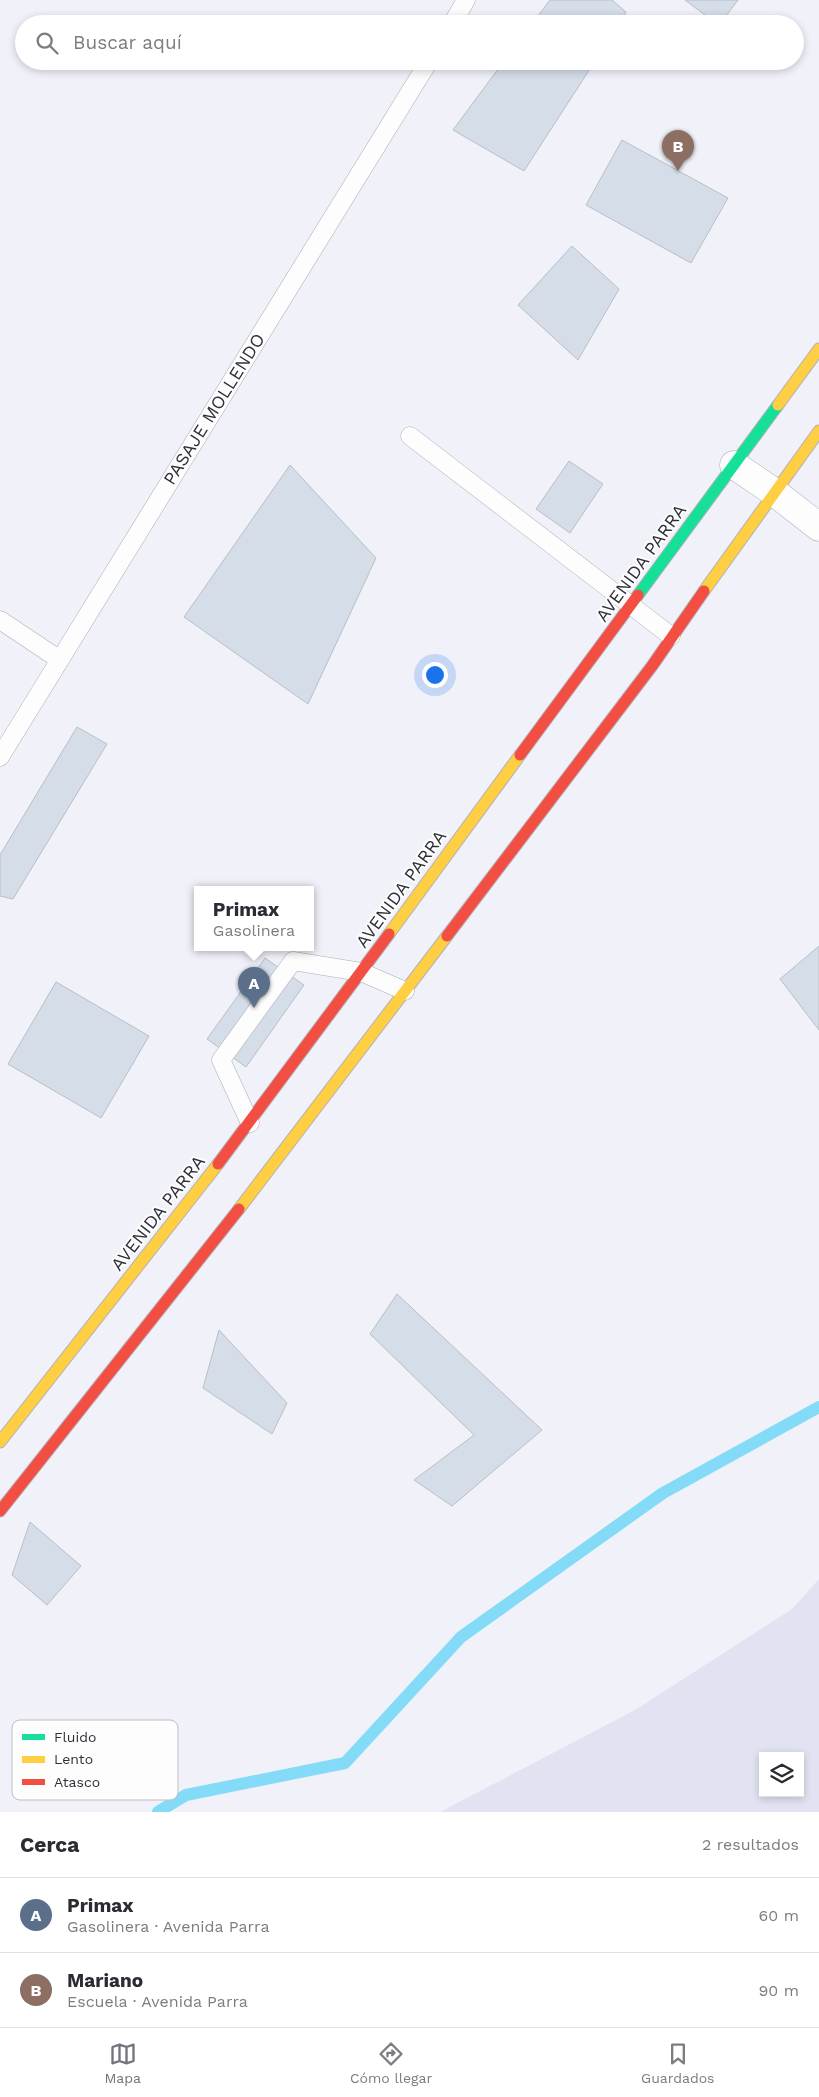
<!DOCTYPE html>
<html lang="es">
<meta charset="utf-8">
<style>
body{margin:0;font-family:"Work Sans",sans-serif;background:#f2f2f3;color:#2b2b33}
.controls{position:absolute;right:15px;bottom:15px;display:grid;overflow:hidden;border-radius:0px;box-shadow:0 2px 8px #0003}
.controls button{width:45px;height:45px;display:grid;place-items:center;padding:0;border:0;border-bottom:1px solid #e1e1e2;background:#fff;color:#2b2b33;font:25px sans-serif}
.you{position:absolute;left:434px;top:674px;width:18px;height:18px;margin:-12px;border:4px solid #fff;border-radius:50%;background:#1a73e8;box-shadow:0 0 0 8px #1a73e833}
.badge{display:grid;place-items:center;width:32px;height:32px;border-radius:50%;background:#72737c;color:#fff;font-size:16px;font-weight:700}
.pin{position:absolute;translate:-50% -41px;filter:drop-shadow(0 1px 2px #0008)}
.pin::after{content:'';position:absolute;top:26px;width:18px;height:15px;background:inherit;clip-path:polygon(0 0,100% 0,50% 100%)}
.popup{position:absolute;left:194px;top:886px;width:120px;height:65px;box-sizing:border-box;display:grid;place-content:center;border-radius:0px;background:#fff;filter:drop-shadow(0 1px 4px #0005);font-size:16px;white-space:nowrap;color:#7c7c81}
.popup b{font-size:19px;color:#2b2b33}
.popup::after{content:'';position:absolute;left:50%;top:100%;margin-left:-10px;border:10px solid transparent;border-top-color:#fff}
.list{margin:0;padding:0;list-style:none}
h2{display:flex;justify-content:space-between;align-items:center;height:65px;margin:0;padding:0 20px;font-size:21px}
h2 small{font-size:16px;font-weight:400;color:#7c7c81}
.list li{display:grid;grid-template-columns:32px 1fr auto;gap:15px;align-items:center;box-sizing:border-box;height:75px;padding:0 20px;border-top:1px solid #e1e1e2}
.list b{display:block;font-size:19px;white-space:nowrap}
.list p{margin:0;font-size:16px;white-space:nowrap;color:#7c7c81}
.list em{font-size:16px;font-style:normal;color:#7c7c81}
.icon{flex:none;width:28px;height:28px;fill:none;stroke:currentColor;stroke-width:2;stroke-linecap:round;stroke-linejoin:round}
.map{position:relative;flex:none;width:819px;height:1812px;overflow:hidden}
.search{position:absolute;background:#fff;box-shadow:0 2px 8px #0003;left:15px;right:15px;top:15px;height:55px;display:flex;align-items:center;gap:12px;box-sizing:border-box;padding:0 18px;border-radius:28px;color:#7c7c81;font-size:19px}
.sheet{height:215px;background:#fff}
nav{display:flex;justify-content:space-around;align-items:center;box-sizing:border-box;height:70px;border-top:1px solid #e1e1e2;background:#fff;font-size:14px;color:#7c7c81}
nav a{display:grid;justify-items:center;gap:2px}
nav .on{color:#72737c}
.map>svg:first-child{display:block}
.built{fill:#e2e3f2;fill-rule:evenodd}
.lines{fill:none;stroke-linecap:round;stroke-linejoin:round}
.stream{stroke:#83dbf8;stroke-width:12}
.building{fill:#d4dde8;stroke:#babec5}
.lane-casing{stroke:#acadb4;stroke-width:19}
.street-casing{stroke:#acadb4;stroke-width:29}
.fast-casing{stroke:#b4b0bc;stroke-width:13}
.slow-casing{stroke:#b4b0bc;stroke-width:13}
.jam-casing{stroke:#b4b0bc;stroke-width:13}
.lane{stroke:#fdfdfe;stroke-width:18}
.street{stroke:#fdfdfe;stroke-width:28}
.fast{stroke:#16e098;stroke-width:11}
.slow{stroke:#ffcf43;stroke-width:11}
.jam{stroke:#f24e42;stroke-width:11}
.labels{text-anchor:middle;stroke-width:4;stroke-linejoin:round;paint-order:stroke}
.street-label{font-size:18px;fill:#2e2f38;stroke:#fcfdfc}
.key{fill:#fcfdfc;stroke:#bebfc1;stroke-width:1}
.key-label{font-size:14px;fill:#2e2f38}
</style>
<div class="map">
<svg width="819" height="1812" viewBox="0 0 819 1812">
<rect width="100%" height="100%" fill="#f0f1f9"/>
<path class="built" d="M819 1579V1812H440L635 1710 792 1609ZM763 1756H800V1793H763Z"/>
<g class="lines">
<path class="stream" d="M158 1812 186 1795 345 1763 461 1637 663 1493 819 1407"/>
</g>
<path class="building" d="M550 0H612L626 12 619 24H532Z
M685 0H738L720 24H717Z
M504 61H595L524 171 453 130Z
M622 140 728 198 691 263 586 205Z
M572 246 619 289 578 360 518 305Z
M569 461 603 484 570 533 536 509Z
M290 465 376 558 308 704 184 617Z
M77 727 107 744 13 899 0 896V855Z
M819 946V1030L780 979Z
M265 958 304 985 246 1067 207 1039Z
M56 982 149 1036 101 1118 8 1064Z
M397 1294 542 1430 452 1506 414 1480 474 1435 370 1334Z
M219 1330 287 1403 272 1434 203 1388Z
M30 1522 81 1566 47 1605 12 1575Z"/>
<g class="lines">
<defs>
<path id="lane" d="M452 24 466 0
M410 436 671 636
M0 620 60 660
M0 757 429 61
M250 1123 221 1060 293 961 361 972 405 991"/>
<path id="street" d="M734 465 774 492 819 527"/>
<path id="fast" d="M638 595 778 405"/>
<path id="slow" d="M778 405 819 349
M704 591 819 431
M389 934 520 755
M239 1209 447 936
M0 1442 218 1164"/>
<path id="jam" d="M520 755 638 595
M447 936 652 666 704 591
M218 1164 389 934
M0 1511 239 1209"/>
</defs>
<use href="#lane" class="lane-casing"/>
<use href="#street" class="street-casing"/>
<use href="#fast" class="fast-casing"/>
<use href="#slow" class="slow-casing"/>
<use href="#jam" class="jam-casing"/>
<use href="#lane" class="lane"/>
<use href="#street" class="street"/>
<use href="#fast" class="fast"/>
<use href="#slow" class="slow"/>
<use href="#jam" class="jam"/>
</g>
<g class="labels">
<g class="street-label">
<text transform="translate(214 409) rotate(-58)" y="6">PASAJE MOLLENDO</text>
<text transform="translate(641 563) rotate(-54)" y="6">AVENIDA PARRA</text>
<text transform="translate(401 889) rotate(-54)" y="6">AVENIDA PARRA</text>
<text transform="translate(158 1213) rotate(-52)" y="6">AVENIDA PARRA</text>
</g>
</g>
<rect x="12" y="1720" width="166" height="80" rx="8" class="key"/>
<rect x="22" y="1734" width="23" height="6" fill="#16e098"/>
<rect x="22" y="1756" width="23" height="7" fill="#ffcf43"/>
<rect x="22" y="1779" width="23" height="6" fill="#f24e42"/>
<g class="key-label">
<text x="54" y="1742">Fluido</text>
<text x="54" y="1764">Lento</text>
<text x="54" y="1787">Atasco</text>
</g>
</svg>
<div class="controls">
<button><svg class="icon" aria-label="layers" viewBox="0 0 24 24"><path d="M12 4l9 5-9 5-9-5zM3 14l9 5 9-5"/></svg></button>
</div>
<div class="you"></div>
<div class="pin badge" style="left:254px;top:1008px;background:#5c6f8a">A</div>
<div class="popup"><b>Primax</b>Gasolinera</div>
<div class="pin badge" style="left:678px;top:171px;background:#8d6e63">B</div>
<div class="search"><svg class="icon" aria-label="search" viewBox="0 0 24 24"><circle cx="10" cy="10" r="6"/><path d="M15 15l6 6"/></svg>Buscar aquí</div>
</div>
<section class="sheet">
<h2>Cerca<small>2 resultados</small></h2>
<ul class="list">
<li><span class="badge" style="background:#5c6f8a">A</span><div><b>Primax</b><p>Gasolinera · Avenida Parra</p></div><em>60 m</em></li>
<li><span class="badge" style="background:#8d6e63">B</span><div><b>Mariano</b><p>Escuela · Avenida Parra</p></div><em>90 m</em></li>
</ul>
</section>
<nav>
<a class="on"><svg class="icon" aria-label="map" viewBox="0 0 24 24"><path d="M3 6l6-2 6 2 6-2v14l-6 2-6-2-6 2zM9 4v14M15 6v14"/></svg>Mapa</a>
<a><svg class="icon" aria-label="directions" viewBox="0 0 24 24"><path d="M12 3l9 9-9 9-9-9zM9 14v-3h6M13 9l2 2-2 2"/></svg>Cómo llegar</a>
<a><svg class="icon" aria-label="saved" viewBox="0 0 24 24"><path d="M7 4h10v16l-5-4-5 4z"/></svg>Guardados</a>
</nav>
